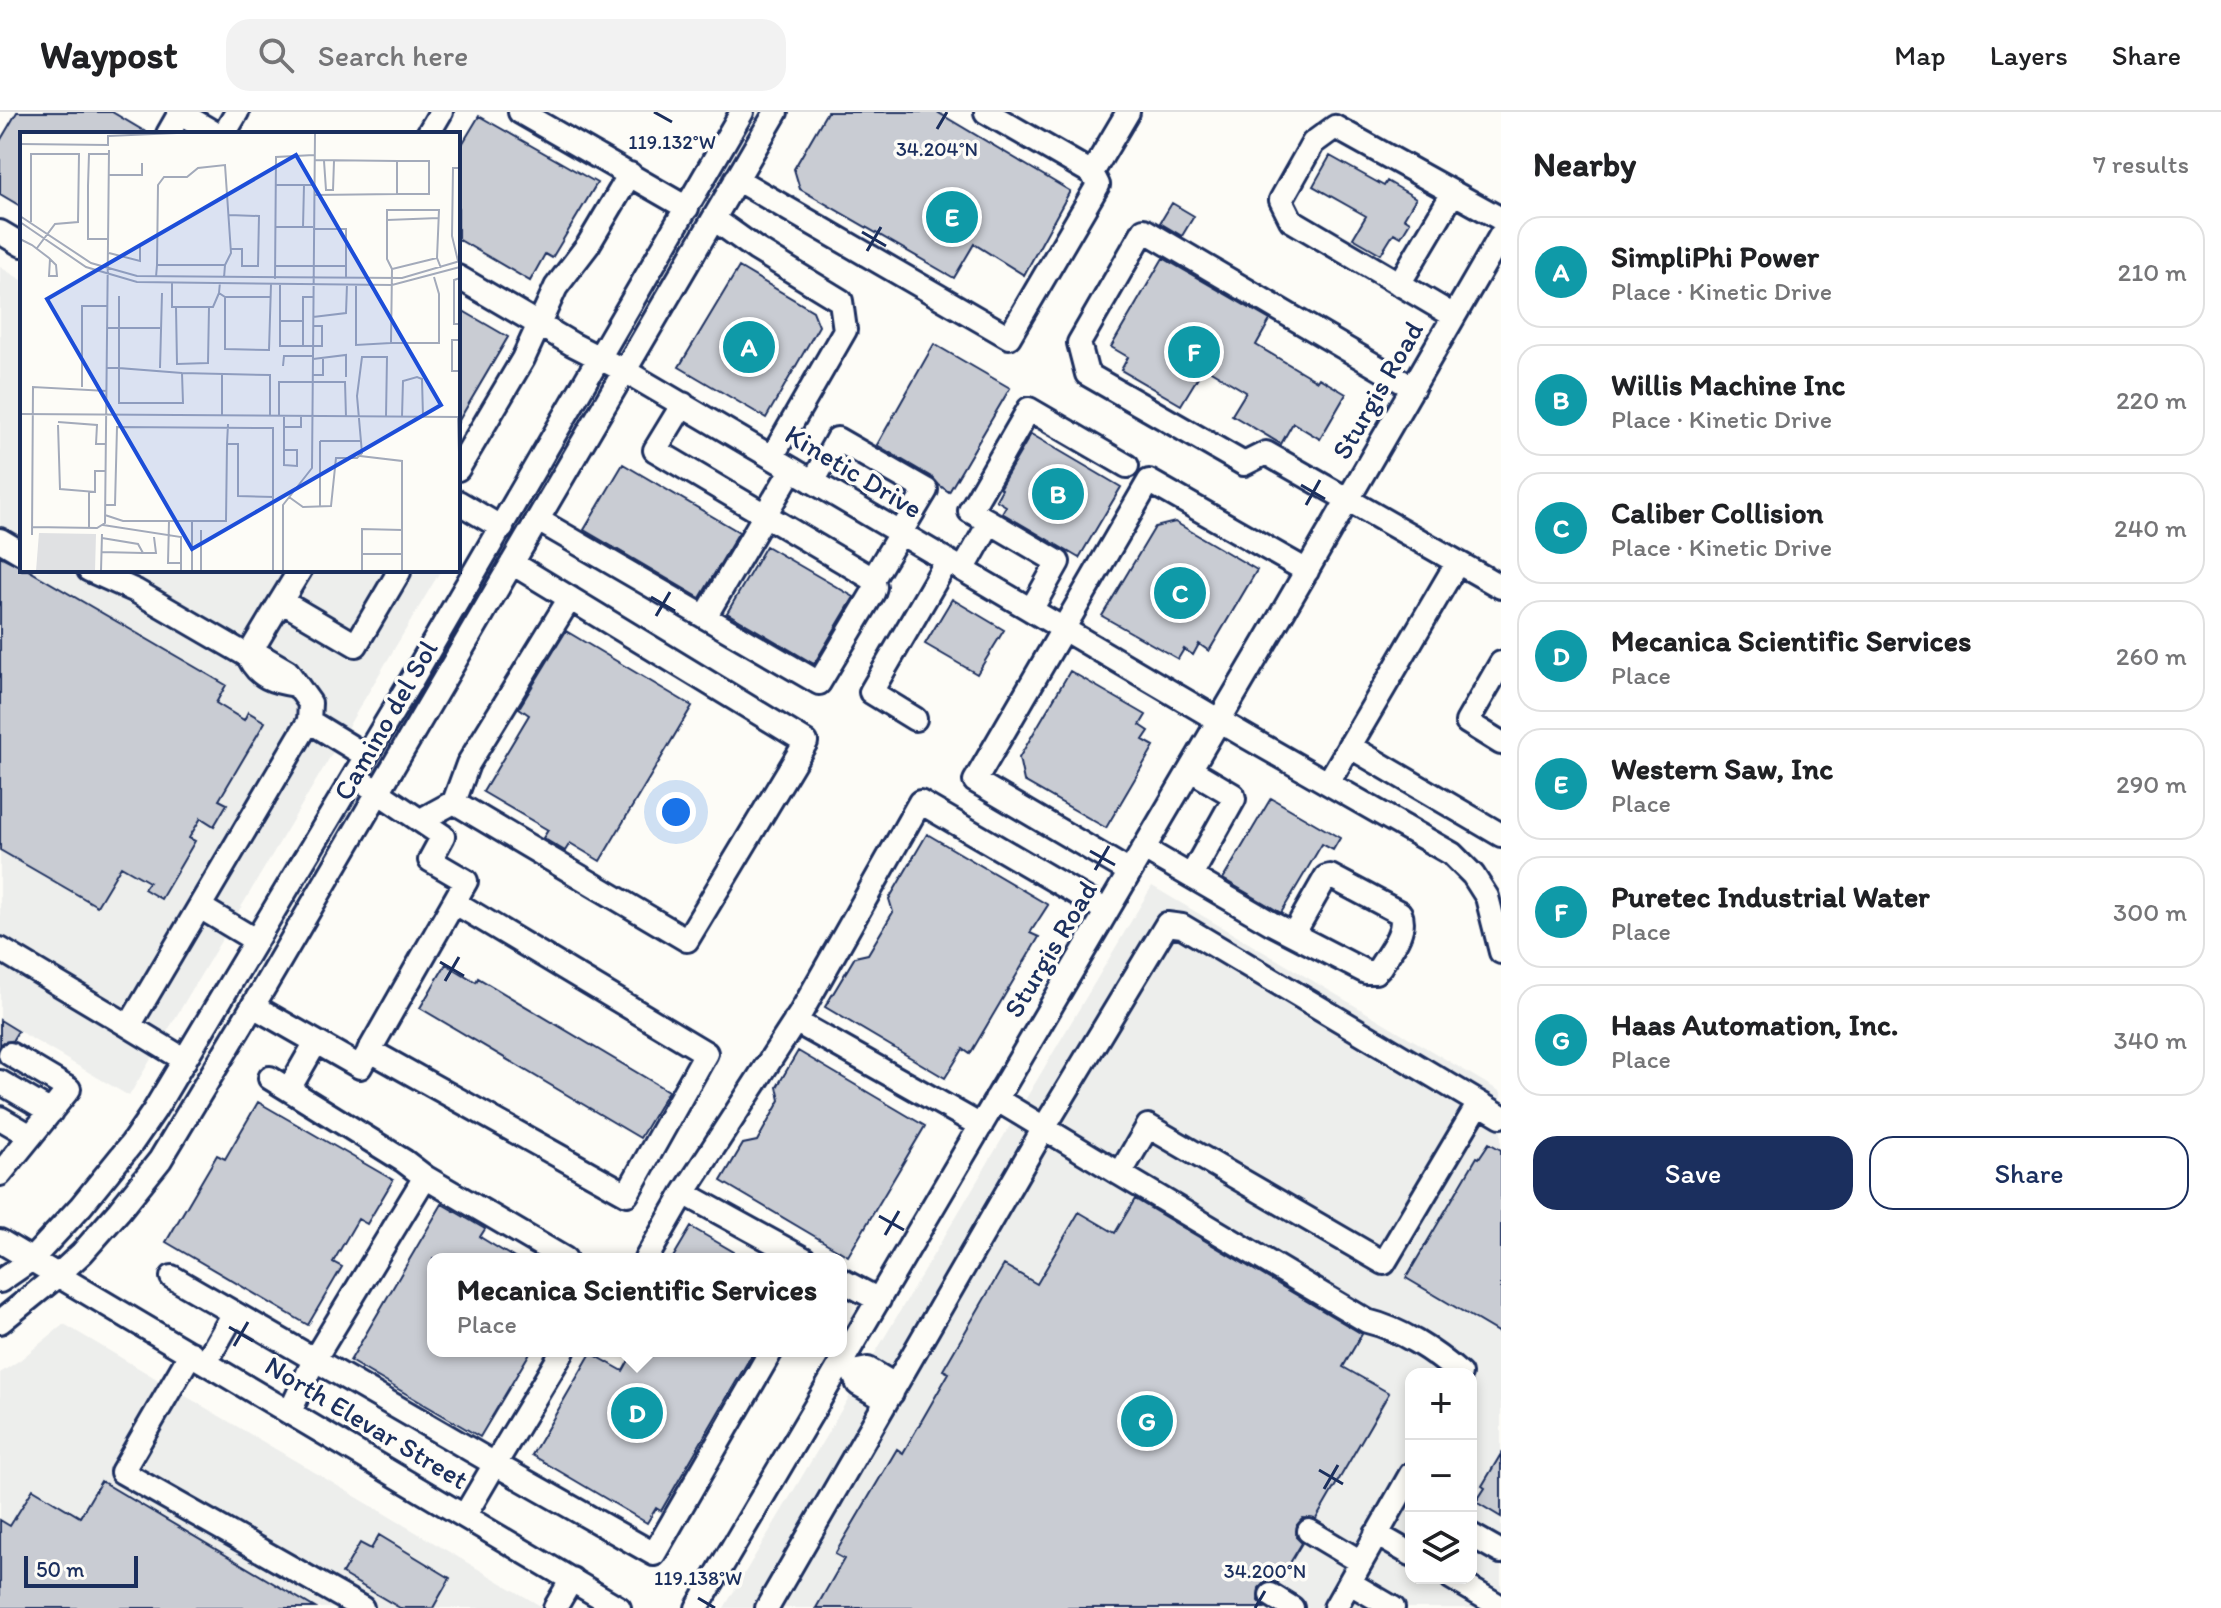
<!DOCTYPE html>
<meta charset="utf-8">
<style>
body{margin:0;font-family:Itim,sans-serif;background:#f2f2f2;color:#202124}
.controls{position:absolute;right:24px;bottom:24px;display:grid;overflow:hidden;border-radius:16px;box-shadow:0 4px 12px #0003}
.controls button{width:72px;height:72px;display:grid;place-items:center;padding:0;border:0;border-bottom:2px solid #e0e0e0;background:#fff;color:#202124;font:40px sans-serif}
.scale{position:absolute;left:24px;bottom:20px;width:114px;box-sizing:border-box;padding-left:8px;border:4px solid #1b2f5e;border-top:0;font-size:22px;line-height:28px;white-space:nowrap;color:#1b2f5e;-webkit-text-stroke:6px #fdfcf7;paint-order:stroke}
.you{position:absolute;left:676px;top:700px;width:28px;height:28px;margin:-20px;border:6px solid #fff;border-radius:50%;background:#1a73e8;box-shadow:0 0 0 12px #1a73e833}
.badge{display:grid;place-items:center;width:52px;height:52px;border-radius:50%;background:#1b2f5e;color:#fff;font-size:26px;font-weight:700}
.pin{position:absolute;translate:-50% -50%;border:4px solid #fff;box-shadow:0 2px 8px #0006}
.popup{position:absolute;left:427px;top:1141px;width:420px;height:104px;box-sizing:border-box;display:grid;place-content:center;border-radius:16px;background:#fff;filter:drop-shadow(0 2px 6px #0005);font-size:26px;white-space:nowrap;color:#757577}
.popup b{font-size:30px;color:#202124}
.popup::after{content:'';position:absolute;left:50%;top:100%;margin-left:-16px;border:16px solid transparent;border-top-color:#fff}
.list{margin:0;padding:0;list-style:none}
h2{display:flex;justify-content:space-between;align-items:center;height:104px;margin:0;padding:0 32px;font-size:34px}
h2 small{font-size:26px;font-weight:400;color:#757577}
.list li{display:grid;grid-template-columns:52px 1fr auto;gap:24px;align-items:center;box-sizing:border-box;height:112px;margin:0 16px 16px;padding:0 16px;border:2px solid #e0e0e0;border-radius:24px}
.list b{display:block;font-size:30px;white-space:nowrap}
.list p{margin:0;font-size:26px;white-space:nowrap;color:#757577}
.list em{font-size:26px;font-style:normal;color:#757577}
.actions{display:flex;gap:16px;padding:24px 32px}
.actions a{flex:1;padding:18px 0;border:2px solid #1b2f5e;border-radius:24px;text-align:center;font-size:28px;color:#1b2f5e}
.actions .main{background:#1b2f5e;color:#fff}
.icon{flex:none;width:44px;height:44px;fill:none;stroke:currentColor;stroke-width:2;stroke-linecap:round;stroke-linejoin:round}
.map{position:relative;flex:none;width:1501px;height:1496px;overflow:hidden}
header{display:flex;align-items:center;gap:48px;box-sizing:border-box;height:112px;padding:0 40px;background:#fff;border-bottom:2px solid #e0e0e0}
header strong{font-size:38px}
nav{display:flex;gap:44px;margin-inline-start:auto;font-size:28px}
.search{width:560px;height:72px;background:#f2f2f2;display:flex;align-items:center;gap:20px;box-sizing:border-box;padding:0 28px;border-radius:24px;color:#757577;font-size:30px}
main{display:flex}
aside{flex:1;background:#fff}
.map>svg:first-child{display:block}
.built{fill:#edeeec;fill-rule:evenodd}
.building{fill:#c9ccd3;stroke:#1b2f5e;stroke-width:2}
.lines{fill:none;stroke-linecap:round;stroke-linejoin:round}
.minor-casing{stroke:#1b2f5e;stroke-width:28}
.minor{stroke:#fdfcf7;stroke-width:22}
.ticks{fill:none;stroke:#1b2f5e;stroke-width:3}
.labels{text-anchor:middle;stroke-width:7;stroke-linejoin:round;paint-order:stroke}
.street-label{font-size:28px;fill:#1b2f5e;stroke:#fdfcf7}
.inset-road{fill:none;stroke:#a3aaba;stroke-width:2}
.view{fill:#1d4ed8;fill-opacity:0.15;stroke:#1d4ed8;stroke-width:4}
.inset-edge{fill:none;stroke:#1b2f5e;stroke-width:4}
.ticks-label{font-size:20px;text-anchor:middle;fill:#1b2f5e;stroke:#fdfcf7;stroke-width:7;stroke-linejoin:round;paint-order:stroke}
</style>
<header>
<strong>Waypost</strong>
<div class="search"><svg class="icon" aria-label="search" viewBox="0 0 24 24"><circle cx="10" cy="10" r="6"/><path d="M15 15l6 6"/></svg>Search here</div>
<nav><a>Map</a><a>Layers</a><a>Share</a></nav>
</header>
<main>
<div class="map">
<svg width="1501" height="1496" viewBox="0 0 1501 1496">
<rect width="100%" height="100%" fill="#fdfcf7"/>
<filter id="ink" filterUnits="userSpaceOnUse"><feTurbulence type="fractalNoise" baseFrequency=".0125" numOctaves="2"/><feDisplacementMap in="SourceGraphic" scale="16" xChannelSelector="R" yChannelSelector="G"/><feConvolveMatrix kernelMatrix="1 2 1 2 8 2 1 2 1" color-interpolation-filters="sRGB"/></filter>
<g filter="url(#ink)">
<path class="built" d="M0 155 22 168V458H441L129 984 0 908Z
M1152 774 1501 980V1496H724ZM1411 1262H1471V1466H1411Z
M64 1212 544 1496H0V1261L20 1248Z"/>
<path class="building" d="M17 0H112L149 22H22V95L0 82V29Z
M827 0H937L1070 79 1024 163 974 132 954 166 800 77 794 57Z
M479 4 597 71 552 146 545 142 530 169 458 127V39Z
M1330 44 1384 74 1387 69 1416 86 1404 106 1410 110 1401 125 1394 121 1381 142 1353 126 1366 104 1313 74Z
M1172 91 1194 104 1182 124 1160 111Z
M1163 146 1270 208 1256 233 1317 269 1319 266 1346 282 1320 327 1293 311 1281 332 1232 303 1246 280 1204 255 1181 293 1121 258 1128 245 1111 235Z
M739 155 813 199 819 214 766 306 679 255Z
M458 196 508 225 458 310Z
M934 232 1010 276 949 380 939 373 933 366 877 333Z
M1031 322 1121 375 1079 446 1002 401 1006 394 996 388 1002 377 1000 375Z
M623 352 739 420 700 486 584 418Z
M1175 410 1257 458 1209 539 1199 532 1193 543 1184 537 1178 547 1102 504 1155 415Z
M766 434 854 485 814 552 727 501Z
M0 444 22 455V458H28L226 573 216 591 244 608 248 600 265 610 219 688 227 692 214 714 201 706 189 726 195 729 161 787 144 777 149 770 121 754 97 794 0 738Z
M952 487 1004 518 977 562 925 532Z
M566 519 692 594 600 749 570 731 565 739 543 726 548 718 483 680 529 603 519 596Z
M1070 559 1146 603 1140 613 1149 619 1143 628 1154 634 1106 716 1024 669 1019 646Z
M1271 686 1340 726 1333 738 1322 732 1281 801 1223 767Z
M927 722 1048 793 1030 821 1039 825 970 942 963 937 945 966 825 895 855 845 868 842 893 800 889 787Z
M446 852 476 870 478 866 668 979 640 1026 420 896Z
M0 908 18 919 12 929 4 930 0 933Z
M798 939 925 1014 848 1144 721 1069 743 1032 757 1029 780 988 777 975Z
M258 990 393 1068 367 1112 358 1107 333 1150 342 1155 308 1213 166 1130 217 1043 225 1047Z
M1489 1031 1501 1038V1222L1406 1166 1477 1045 1479 1046Z
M1135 1087 1362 1222 1343 1255 1389 1281 1316 1407 1303 1406 1297 1413 1296 1425 1302 1431 1278 1471 1272 1469 1265 1470 1259 1476 1258 1489 1264 1496H816L844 1447 835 1442 897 1337 903 1341 949 1261 943 1258 1004 1153 1037 1172 1079 1100 1115 1121Z
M442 1092 485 1117 480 1125 516 1147H433V1239H531L480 1325 350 1249Z
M691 1115 746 1147H672Z
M634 1239H754L661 1399 656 1396 647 1411 532 1343 591 1241 623 1259Z
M1501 1342V1405L1476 1390 1485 1376 1482 1374Z
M101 1369 315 1496H0V1408L10 1414 33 1377 80 1405Z
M379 1423 450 1466 433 1496H400L342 1462 360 1431 371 1437Z"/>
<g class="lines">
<defs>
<path id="minor" d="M179 0 216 22
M520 0 687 96
M986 0 1092 61 1128 0
M168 22 180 1
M224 22 237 0
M428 22 441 0
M736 67 1009 225 1098 73 1092 61
M714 107 756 137 841 189 845 218 772 345
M0 120 22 133
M458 165 572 232 625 259 1247 625 1452 742 1473 763 1487 785 1501 840
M1399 172 1453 81
M1454 204 1291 108 1281 88 1313 31 1335 15 1501 107
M1413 276 1144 118 1079 231 1087 262 1244 352 1266 341 1501 475
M683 292 655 338 873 467 926 378 837 327 813 370
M458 357 523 247 556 175 588 133 630 62
M458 390 502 416
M538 408 705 505 792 357
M990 410 1058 450 1031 498
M0 428 22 441
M89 458 136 479 248 544 263 545 287 559 310 591 309 609
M963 458 990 410 970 399 1029 297 1127 354
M281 489 300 458
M705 505 819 571 873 481 875 475 873 467
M248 544 281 489 356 533 399 460 396 458
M248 544C259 566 273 570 297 573
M1501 551 1467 610 1501 631
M915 607 871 580 947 449
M1349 634 1501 723
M1191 658 1233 683 1234 687 1191 764
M1328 671 1457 451
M454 690 468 652 570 486
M421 708 454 690 687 828 806 630 512 451
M1144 737 1271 811 1366 860H1375L1380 855C1389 840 1408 818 1400 801L1330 764 1326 765 1294 821
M1130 760 975 669 1149 369 1307 459
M200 795 255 828
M0 837 129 914
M253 894 360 955 466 769 430 748 443 724 366 672
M795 909 981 1014
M369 938 627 1082 706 941 454 790
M185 948 129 914 309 609 366 644
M270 966 404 1049 425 1065 565 1147
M0 970 51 1000
M289 977 316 930
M996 987 1120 1062 1148 1014 1384 1151 1479 991
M0 1006 31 1024
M0 1062 69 977 10 942
M1120 1062 1367 1209C1400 1217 1434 1239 1460 1262
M0 1129 619 1496
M646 1147 684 1081
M804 1147 684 1081 800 902 920 690 1107 799
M172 1165 495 1352 563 1239
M841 1168 879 1188
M0 1169 32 1147 81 1094 132 1031 154 999 411 569 742 0
M0 1210 58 1163 82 1141 119 1099 160 1048 263 877 776 0
M191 1241 122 1360 362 1496
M206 1250 234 1201
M841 1252 853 1260 858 1272 879 1284 892 1281 888 1269 868 1257 853 1260
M290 1300 314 1248 425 1065
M465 1403 495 1352 654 1442 771 1239
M1309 1419 1361 1450
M1376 1422 1411 1442
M1471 1423 1501 1440
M1452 1466 1501 1495
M1350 1471 1393 1496
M1271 1483 1292 1496
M555 1496 572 1467
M697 1496 1284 498 1501 123
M767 1496 1044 1016 1167 812 1182 814 1501 1004
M1335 1496 1411 1362"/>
</defs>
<use href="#minor" class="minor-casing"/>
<use href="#minor" class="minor"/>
</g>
</g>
<path class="ticks" d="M654 0 672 10M937 17 947 0M862 120 886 134M867 139 881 115M1301 373 1325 387M1306 393 1320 368M651 485 675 499M656 504 670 480M1090 739 1115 753M1095 758 1109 734M440 850 464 864M445 869 459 845M879 1104 904 1118M885 1123 899 1099M229 1215 253 1229M234 1234 248 1210M1319 1358 1343 1372M1324 1377 1338 1353M698 1486 715 1496M1255 1496 1265 1479"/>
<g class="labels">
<g class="street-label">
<text transform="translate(1377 278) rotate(-60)" y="10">Sturgis Road</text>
<text transform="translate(854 359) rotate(31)" y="10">Kinetic Drive</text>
<text transform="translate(385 608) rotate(-60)" y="10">Camino del Sol</text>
<text transform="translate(1050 837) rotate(-59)" y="10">Sturgis Road</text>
<text transform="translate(367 1310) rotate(31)" y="10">North Elevar Street</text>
</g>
</g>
<g transform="translate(20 20)">
<rect width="440" height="440" fill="#fdfcf7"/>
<path d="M19 401 76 402 75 439H16Z" fill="#e0e1e3"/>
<path class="inset-road" d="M0 12 88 13V4L157 1M0 27V53M304 29 306 58H313L314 29M377 29H409V62H377M89 43H122V31M256 53H294M294 63 377 62V29L294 28M209 83 239 84 238 134H222V117H210M0 84 71 131 117 144 382 146 440 129M367 88 419 86M0 90 66 135 117 150 372 153 440 135M11 90V22H59L58 90 35 92 17 116M256 95H293M283 95 284 53M293 97H326V147M0 107 12 113 29 126 36 133 37 144H29L30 127M89 107H68V54L69 22H89M89 121 120 129V115M438 129 432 104 433 36H440M137 133 138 53 144 45H167L178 36 205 33 211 121 205 133M256 134H327M372 137 367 127V78H419L417 126M136 145 137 133H205L204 146M414 145 419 162V211H371L372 137 417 126 421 136M440 146 434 148V192H440M255 147 256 25 294 23M200 150 199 161 205 165V217L249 218 251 152M152 151V175H193L199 161M260 152V189H283M336 152V213L371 211M99 164V236L162 241M205 165H250M156 175 157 232 188 231 189 175M293 185 326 181 327 152M260 189V214H283M293 194H302V214H283V165H293M88 196H140M440 208H432V239H440M293 227 326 223V245M263 234 264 224H293M87 236H99V271H163L162 241 250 243V284M140 236 142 161M202 243V284M293 243H303V227M62 255V174H88M0 282 440 285M259 284V250H325L326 285M264 285V333L277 334V318H264M382 285 383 249 397 245 402 247 403 285M438 285 439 320M38 290 77 293 76 312H85M208 292 207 312H218V364L254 365M38 293 40 357 75 360V339H85M264 295H281V285M300 309H341M440 317V410M340 324 382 329V398M269 365 283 375 311 374 316 326H337L342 321 337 264 342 225H367L366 285M85 373H95L97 295 253 296V439M300 375V309M85 383 103 389H206L207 312M149 389 148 431H161M83 393 161 405V439M12 395 77 396 85 391 89 18M69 395V360M12 403 13 255 87 259M82 406 118 412 123 421H136L134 405M81 420 123 421M342 422H382M81 439 82 402M172 439V389M172 439H181V398M263 439V373L292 336 295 1M342 439V397L382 398V439"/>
<path class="view" d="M276 23 421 273 172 417 27 167Z"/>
<rect width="440" height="440" class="inset-edge"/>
</g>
<g class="ticks-label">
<text x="672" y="37">119.132°W</text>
<text x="937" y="44">34.204°N</text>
<text x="1265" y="1466">34.200°N</text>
<text x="698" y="1473">119.138°W</text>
</g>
</svg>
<div class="controls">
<button>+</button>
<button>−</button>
<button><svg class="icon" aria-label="layers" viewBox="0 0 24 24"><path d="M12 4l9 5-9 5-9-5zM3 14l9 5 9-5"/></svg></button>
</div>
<div class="scale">50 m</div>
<div class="you"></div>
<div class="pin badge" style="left:749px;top:235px;background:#0f9aa8">A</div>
<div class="pin badge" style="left:1058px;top:382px;background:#0f9aa8">B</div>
<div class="pin badge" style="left:1180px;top:481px;background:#0f9aa8">C</div>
<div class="pin badge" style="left:637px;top:1301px;background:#0f9aa8">D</div>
<div class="popup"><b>Mecanica Scientific Services</b>Place</div>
<div class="pin badge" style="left:952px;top:105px;background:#0f9aa8">E</div>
<div class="pin badge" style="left:1194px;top:240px;background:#0f9aa8">F</div>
<div class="pin badge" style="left:1147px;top:1309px;background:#0f9aa8">G</div>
</div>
<aside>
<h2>Nearby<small>7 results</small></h2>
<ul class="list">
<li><span class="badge" style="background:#0f9aa8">A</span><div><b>SimpliPhi Power</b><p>Place · Kinetic Drive</p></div><em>210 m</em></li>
<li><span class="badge" style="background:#0f9aa8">B</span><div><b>Willis Machine Inc</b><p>Place · Kinetic Drive</p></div><em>220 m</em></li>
<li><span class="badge" style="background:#0f9aa8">C</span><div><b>Caliber Collision</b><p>Place · Kinetic Drive</p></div><em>240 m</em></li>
<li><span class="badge" style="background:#0f9aa8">D</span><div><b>Mecanica Scientific Services</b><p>Place</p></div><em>260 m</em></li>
<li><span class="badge" style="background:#0f9aa8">E</span><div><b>Western Saw, Inc</b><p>Place</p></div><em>290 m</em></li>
<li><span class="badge" style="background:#0f9aa8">F</span><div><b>Puretec Industrial Water</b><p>Place</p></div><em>300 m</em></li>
<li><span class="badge" style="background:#0f9aa8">G</span><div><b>Haas Automation, Inc.</b><p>Place</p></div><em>340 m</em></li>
</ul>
<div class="actions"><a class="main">Save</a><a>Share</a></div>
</aside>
</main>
